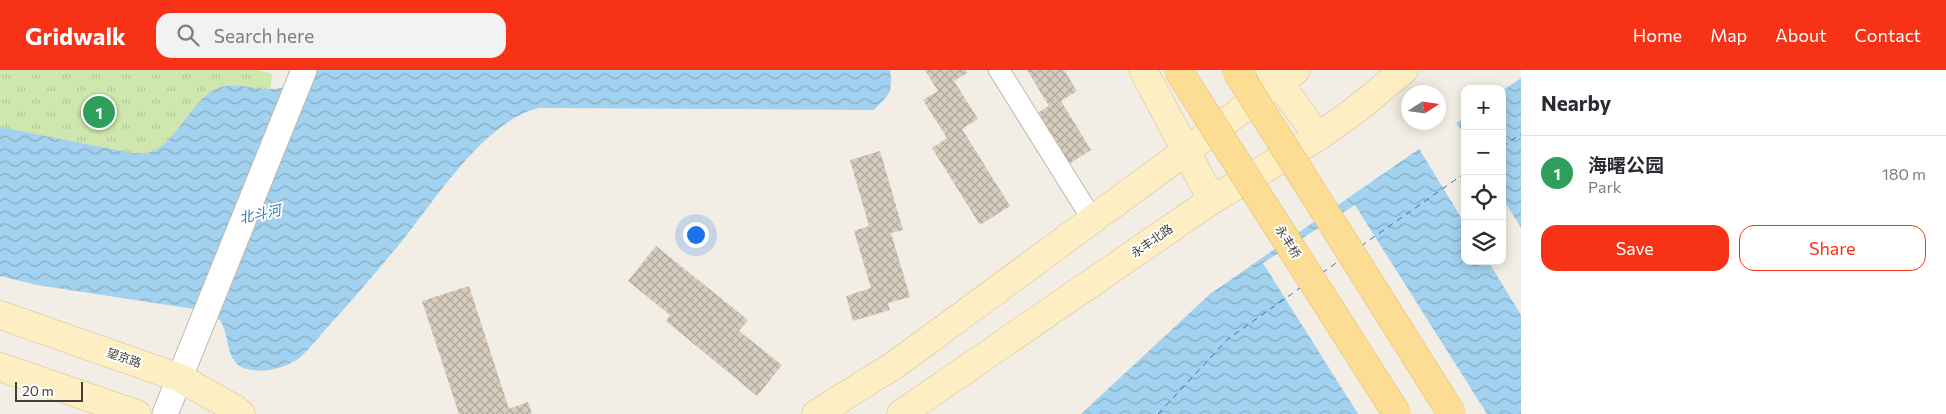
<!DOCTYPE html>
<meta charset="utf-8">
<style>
body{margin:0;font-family:Commissioner,"Noto Sans SC",sans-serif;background:#f2f2f3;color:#2b2b33}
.controls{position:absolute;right:15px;top:15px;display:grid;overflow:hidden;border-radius:10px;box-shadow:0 2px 12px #0003}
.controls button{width:45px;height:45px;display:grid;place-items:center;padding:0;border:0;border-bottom:1px solid #e1e1e2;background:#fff;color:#2b2b33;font:25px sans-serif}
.compass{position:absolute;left:1401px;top:15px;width:45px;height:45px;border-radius:50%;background:#fff;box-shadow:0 2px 12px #0003;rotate:78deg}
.scale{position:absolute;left:15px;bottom:12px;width:68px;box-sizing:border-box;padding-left:5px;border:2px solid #453e35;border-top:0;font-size:14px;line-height:18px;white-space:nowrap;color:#453e35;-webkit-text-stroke:4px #fff;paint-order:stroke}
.you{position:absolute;left:695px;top:164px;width:18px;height:18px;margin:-12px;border:4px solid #fff;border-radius:50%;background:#1a73e8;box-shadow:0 0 0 8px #1a73e833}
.badge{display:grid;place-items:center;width:32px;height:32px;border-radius:50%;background:#f73217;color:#fff;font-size:16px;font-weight:700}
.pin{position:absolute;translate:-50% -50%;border:2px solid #fff;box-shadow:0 1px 5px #0006}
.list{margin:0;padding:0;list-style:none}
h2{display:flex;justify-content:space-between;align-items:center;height:65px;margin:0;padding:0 20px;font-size:21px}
h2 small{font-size:16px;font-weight:400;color:#7c7c81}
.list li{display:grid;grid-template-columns:32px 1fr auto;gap:15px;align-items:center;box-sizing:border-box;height:75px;padding:0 20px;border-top:1px solid #e1e1e2}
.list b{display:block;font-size:19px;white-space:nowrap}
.list p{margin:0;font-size:16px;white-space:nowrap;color:#7c7c81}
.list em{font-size:16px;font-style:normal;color:#7c7c81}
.actions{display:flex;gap:10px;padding:15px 20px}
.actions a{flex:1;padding:11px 0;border:1px solid #f73217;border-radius:15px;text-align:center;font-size:18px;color:#f73217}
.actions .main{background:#f73217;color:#fff}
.icon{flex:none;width:28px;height:28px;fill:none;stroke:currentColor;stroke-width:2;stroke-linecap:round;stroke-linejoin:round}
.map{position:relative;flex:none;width:1521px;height:344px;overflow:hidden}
header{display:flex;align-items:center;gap:30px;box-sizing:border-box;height:70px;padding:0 25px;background:#f73217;color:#fff}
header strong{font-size:24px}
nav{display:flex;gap:28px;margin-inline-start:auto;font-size:18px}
.search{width:350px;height:45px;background:#f2f2f3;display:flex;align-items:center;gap:12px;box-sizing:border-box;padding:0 18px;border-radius:15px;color:#7c7c81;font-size:19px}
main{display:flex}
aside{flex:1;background:#fff}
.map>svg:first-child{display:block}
.grass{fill:url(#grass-tufts)}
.water{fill:url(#water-waves)}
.pier{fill:#f2eee5}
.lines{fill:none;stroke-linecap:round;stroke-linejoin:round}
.ferry{stroke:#2e78a7;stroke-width:1;stroke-dasharray:6 5;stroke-linecap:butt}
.building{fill:url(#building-cross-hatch)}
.minor-casing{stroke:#c1b8ab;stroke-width:22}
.tertiary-casing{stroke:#c1b8ab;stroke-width:27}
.secondary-casing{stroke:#d2c095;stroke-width:29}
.minor{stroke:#fff;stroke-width:20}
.tertiary{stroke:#fff;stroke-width:25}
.secondary{stroke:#feeec4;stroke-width:28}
.primary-bridge-casing{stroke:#e2b864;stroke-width:29;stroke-linecap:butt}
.primary-bridge{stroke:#fddc94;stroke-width:28}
.labels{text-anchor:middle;stroke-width:4;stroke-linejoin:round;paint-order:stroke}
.street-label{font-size:12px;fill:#453e35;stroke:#fff}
.water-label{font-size:14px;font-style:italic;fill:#2e78a7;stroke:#fff}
</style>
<header>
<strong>Gridwalk</strong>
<div class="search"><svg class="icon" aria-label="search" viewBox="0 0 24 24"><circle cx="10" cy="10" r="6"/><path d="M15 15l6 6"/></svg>Search here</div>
<nav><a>Home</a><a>Map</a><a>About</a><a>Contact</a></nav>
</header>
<main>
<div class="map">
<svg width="1521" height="344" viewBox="0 0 1521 344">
<defs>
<pattern id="grass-tufts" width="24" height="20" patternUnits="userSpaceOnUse" patternTransform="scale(1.25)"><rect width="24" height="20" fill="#cfe7ae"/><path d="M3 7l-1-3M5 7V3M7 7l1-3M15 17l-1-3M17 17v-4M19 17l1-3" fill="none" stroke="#b3c796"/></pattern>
<pattern id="water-waves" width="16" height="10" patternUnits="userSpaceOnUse" patternTransform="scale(1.25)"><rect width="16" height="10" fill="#a2d2ef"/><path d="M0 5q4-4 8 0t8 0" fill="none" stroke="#86acc2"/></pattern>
<pattern id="building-cross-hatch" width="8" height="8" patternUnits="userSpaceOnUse" patternTransform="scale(1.25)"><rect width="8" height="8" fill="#d7ccbe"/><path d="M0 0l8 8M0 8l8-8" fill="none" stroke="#b0a79b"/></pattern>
</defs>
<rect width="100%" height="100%" fill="#f2eee5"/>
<path class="grass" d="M0 0H258L272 4 270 23 150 91 0 62Z"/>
<path class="water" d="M314 0H890C893 24 890 23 874 40L539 38C487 49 435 129 403 170 380 197 358 224 334 250 324 260 306 285 295 291 281 299 263 303 247 299 218 291 237 252 207 241L37 215 0 206V57L131 83C137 83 144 84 150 82 173 76 190 35 212 21 234 7 261 25 284 17 294 14 304 5 314 0Z
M1521 8V344H1081L1210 224 1465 47V191H1502V21Z"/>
<path class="pier" d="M1455 51 1465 66V154L1418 77Z
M1502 127 1521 158V245L1488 191H1502Z
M1355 135 1487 344H1358L1263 193Z"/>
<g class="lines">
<path class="ferry" d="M1502 77 1521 64
M1361 176 1465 103
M1322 203 1339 191
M1158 344 1228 269 1300 218"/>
</g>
<path class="building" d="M925 0H966L967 3 954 11 978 49 962 59 1010 136 980 155 932 78 947 68 923 30 938 21Z
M1027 0H1064L1077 21 1061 31 1091 80 1067 95 1036 44 1049 36Z
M880 81 903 160 891 163 910 227 888 233 890 240 853 251 846 226 871 218 854 161 869 156 850 90Z
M656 176 748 250 739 261 782 295 757 326 666 251 670 245 628 211Z
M469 216 509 339 528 332 532 344H459L422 231Z"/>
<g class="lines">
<defs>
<path id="minor" d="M999 0 1092 149"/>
<path id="tertiary" d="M165 344 304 0"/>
<path id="secondary" d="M1143 0 1212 130
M1270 0 1318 67
M0 245 180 308 235 339 241 344
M0 297 137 344
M816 344 896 294 1296 0
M901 344 1212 130 1318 67 1357 39 1404 0"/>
</defs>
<use href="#minor" class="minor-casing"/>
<use href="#tertiary" class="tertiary-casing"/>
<use href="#secondary" class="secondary-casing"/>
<use href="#minor" class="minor"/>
<use href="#tertiary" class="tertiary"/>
<use href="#secondary" class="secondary"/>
<defs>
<path id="primary-bridge" d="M1178 0 1397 344
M1236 0 1452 344"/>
</defs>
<use href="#primary-bridge" class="primary-bridge-casing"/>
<use href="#primary-bridge" class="primary-bridge"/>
</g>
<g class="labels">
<g class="street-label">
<text transform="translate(1152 171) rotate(-35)" y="4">永丰北路</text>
<text transform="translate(1288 172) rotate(58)" y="4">永丰桥</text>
<text transform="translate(124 288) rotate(19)" y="4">望京路</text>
</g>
<g class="water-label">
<text transform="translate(260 144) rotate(-12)" y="5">北斗河</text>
</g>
</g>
</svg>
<div class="controls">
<button>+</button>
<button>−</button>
<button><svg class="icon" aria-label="locate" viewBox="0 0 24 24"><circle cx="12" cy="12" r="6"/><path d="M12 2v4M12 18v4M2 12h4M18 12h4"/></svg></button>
<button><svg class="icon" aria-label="layers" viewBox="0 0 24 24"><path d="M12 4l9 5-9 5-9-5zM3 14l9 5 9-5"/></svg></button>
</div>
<svg class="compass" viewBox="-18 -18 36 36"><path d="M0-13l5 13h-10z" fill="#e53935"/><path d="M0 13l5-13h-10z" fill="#7c7c81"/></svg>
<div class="scale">20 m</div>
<div class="you"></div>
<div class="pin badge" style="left:99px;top:42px;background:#2e9e5b">1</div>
</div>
<aside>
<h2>Nearby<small></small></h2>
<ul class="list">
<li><span class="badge" style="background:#2e9e5b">1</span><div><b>海曙公园</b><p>Park</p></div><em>180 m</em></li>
</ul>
<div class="actions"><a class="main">Save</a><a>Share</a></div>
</aside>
</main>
